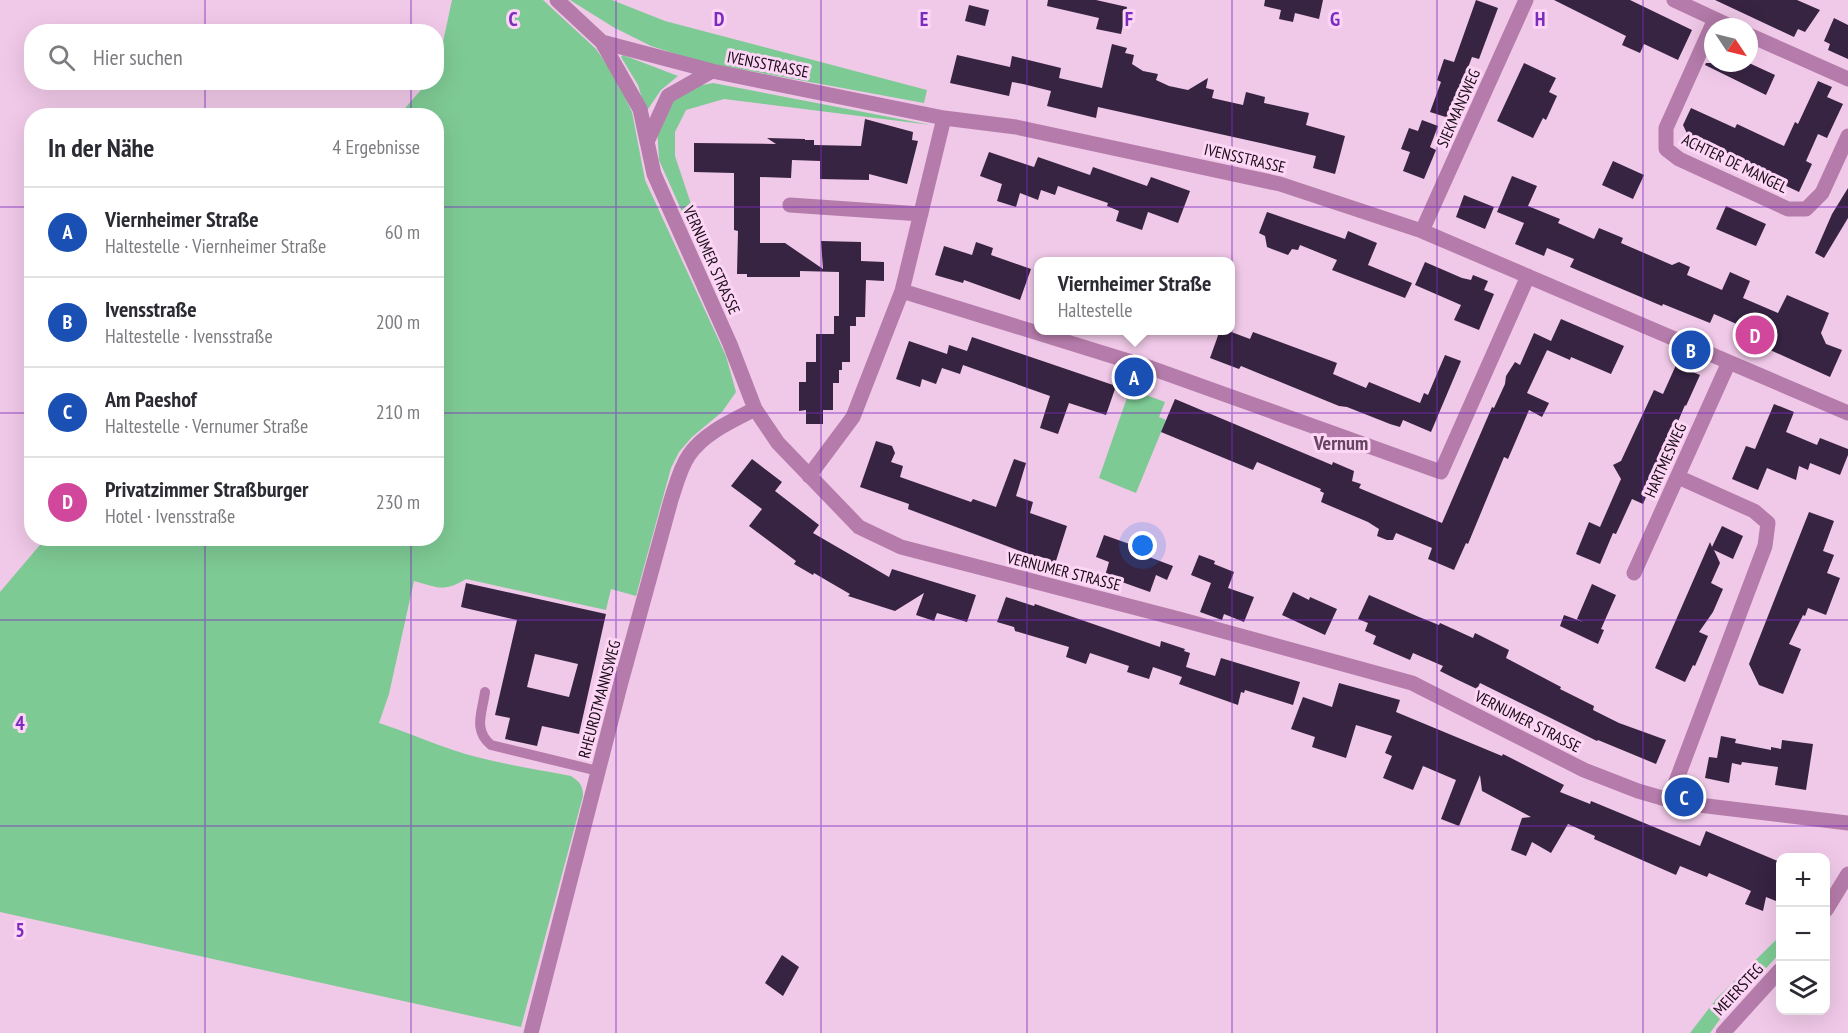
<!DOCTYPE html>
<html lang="de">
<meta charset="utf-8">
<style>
body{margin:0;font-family:"PT Sans Narrow",sans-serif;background:#f7f7f7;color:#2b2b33}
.controls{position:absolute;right:18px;bottom:18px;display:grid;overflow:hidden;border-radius:12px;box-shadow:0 6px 24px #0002}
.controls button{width:54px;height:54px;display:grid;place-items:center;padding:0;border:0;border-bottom:2px solid #e1e1e2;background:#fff;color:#2b2b33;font:30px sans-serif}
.compass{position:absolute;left:1704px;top:18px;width:54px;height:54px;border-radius:50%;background:#fff;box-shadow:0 6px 24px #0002;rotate:125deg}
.you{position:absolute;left:1143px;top:546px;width:21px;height:21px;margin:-15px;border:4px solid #fff;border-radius:50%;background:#1a73e8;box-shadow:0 0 0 9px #1a73e833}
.badge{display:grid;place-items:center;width:39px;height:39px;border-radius:50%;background:#ea580c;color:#fff;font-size:20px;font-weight:700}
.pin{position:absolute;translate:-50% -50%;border:3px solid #fff;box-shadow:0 2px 6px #0006}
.popup{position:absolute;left:1034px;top:257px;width:201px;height:78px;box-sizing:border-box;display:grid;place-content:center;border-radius:12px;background:#fff;filter:drop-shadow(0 2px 4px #0005);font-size:20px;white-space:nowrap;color:#7c7c81}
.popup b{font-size:22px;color:#2b2b33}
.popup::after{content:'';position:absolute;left:50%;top:100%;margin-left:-12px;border:12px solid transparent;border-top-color:#fff}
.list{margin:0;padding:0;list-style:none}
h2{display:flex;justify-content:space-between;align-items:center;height:78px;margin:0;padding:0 24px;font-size:26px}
h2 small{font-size:20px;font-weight:400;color:#7c7c81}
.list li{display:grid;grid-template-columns:39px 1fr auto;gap:18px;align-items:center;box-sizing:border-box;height:90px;padding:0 24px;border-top:2px solid #e1e1e2}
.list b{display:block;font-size:22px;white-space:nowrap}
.list p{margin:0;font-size:20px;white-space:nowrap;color:#7c7c81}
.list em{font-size:20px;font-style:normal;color:#7c7c81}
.icon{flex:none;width:33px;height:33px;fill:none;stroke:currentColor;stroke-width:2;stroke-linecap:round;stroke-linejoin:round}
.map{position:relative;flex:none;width:1848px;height:1033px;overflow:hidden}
.search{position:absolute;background:#fff;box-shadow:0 6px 24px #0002;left:24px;top:24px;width:420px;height:66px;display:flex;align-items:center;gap:15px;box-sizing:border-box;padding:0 21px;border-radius:24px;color:#7c7c81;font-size:22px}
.panel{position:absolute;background:#fff;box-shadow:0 6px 24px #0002;left:24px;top:108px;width:420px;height:438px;border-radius:24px}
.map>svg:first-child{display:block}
.green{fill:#7eca94}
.building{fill:#372342;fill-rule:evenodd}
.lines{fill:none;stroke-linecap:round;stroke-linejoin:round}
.service{stroke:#b57cab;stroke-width:10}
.minor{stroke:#b57cab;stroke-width:15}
.tertiary{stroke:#b57cab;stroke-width:15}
.grid{fill:none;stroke:#7b2cbf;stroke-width:1.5;stroke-opacity:0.55}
.labels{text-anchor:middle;stroke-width:6;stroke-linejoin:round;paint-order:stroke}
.street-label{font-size:16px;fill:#170b15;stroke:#fdd6f6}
.quarter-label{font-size:20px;font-weight:bold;fill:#664560;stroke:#fdd6f6}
.grid-label{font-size:20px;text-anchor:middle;font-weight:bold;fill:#7b2cbf;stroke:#fdd6f6;stroke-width:6;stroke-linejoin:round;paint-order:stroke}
</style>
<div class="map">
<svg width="1848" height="1033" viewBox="0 0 1848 1033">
<rect width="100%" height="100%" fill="#f0c9e8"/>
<path class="green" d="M452 0H543L596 49 617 80 632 112 645 180 726 356 736 392 722 412 692 437 679 452 671 468 665 490 636 596 611 589 606 610 466 579C443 593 437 587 414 581L389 694 379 723C405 731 428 742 453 750 491 763 532 768 571 776 580 782 583 786 583 796L521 1027 0 912V592L45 539 436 538V116L399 115 427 83 436 82 437 70Z
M570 0H612L665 21 927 90 924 103 701 62 651 46 613 27Z
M623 55 678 76 661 90 646 112 638 85 621 57Z
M713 83 931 125 724 99 686 110 675 132V156L722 297 700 252 659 160 657 126 671 99 687 88Z
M1130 389 1165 402 1159 417 1166 420 1136 493 1099 478Z
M1780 936V953L1723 1015 1710 1033H1690L1717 998Z"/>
<path class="building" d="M1048 0H1096L1127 7 1121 34 1096 29 1099 18 1047 6Z
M1265 0H1323L1319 19 1295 13 1293 22 1279 19 1281 10 1264 6Z
M1476 0 1498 8 1479 59 1472 57 1460 89 1463 90 1452 119 1430 112 1441 82 1437 80 1444 59 1454 62Z
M1554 0H1630L1692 30 1678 60 1644 44 1640 53 1622 45 1626 36Z
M1715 0H1797L1820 10 1805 32 1798 29 1794 37Z
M969 5 989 10 985 26 965 21Z
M1834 18 1848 25V59L1828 50 1830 44 1824 41Z
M1112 44 1127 48 1125 53 1134 55 1132 64 1143 71 1158 74 1156 80 1169 86 1188 90 1208 78 1206 88 1214 90 1212 98 1243 105 1246 92 1265 97 1264 103 1309 113 1306 125 1345 136 1335 174 1313 168 1316 156 1265 144 1098 107 1096 118 1047 106 1051 91 1023 84 1012 82 1009 96 950 83 957 55 1010 67 1012 56 1061 68 1059 78 1102 88Z
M1524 63 1556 78 1549 92 1557 96 1546 120 1543 118 1533 138 1497 121Z
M1706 63H1749L1775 75 1766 95 1705 65Z
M1818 81 1832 87 1827 97 1843 104 1827 138 1818 134 1806 161 1812 164 1799 192 1761 174 1763 169 1728 153 1718 157 1693 146 1683 125 1691 108 1735 128 1737 124 1784 146 1795 122 1798 124Z
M865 119 913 132 912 140 918 141 907 184 869 174V180L820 179V161L792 160 791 178 760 177V243H785L823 269 821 241 861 242V261L884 262V281L866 280 865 317H856V326H850V362H842V370H839V383H833V410H823V424H806V410L799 411V382H806V362H816V334H834V316H839V272L800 271V277H747V274H737L738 231 734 230V173L694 172V143L776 144 767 138 805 139V140H814V145L861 146Z
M1422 120 1438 126 1430 147 1436 150 1424 179 1403 171 1410 152 1401 149 1409 128 1418 131Z
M989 152 1034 167 1038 157 1090 175 1093 167 1147 186 1151 177 1190 191 1178 223 1148 212 1142 230 1116 221 1119 211 1107 206 1108 203 1058 186 1055 195 1041 190 1038 200 1020 193 1016 207 997 201 1002 184 980 176Z
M1613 161 1644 175 1633 199 1602 185Z
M1512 176 1537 186 1528 206 1560 219 1558 223 1594 239 1599 228 1623 238 1621 243 1672 265 1679 262 1690 267 1687 275 1722 290 1730 272 1750 281 1743 298 1778 313 1787 295 1829 313 1821 333 1826 344 1842 350 1830 377 1737 335 1741 326 1714 314 1710 323 1663 304 1662 306 1570 267 1574 259 1547 248 1544 256 1515 244 1524 223 1497 212Z
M1848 188V218L1824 258 1815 253 1832 214Z
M1464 195 1494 207 1485 229 1456 217Z
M1726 206 1766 224 1756 246 1716 229Z
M1267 212 1345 239 1348 231 1377 243 1368 265 1412 283 1405 298 1332 270 1337 260 1300 245 1298 250 1292 249 1288 255 1267 247 1265 236 1259 233Z
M976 242 993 248 991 255 1031 269 1020 300 964 280 963 283 935 275 944 246 972 255Z
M1425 262 1462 278 1471 280 1473 275 1488 281 1484 290 1494 294 1479 330 1454 320 1461 305 1415 285Z
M1561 319 1624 346 1611 374 1571 357 1570 360 1547 350 1548 348 1527 393 1549 403 1542 417 1529 410 1508 459 1504 457 1468 544 1466 543 1454 570 1428 559 1432 548 1396 533 1393 540H1387L1377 536 1379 529 1368 522 1321 502 1324 493 1320 491 1321 489 1257 462 1253 470 1161 432 1175 399 1332 465 1333 462 1354 471 1352 481 1361 484 1359 488 1442 523 1492 407 1494 408 1505 384 1506 376 1515 362 1520 365 1534 333 1551 341Z
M1220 330H1226L1250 339 1253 332 1337 363 1333 374 1366 388 1369 382 1420 403 1424 393 1428 395 1445 355 1461 361 1431 432 1403 420 1400 427 1390 424 1347 407 1339 406 1241 366 1239 369 1210 358Z
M972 337 1116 386 1106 415 1069 403 1058 434 1040 428 1050 396 963 365 960 374 942 368 936 384 922 379 920 387 896 379 909 341 947 354 949 345 967 351Z
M1676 365 1700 375 1686 406 1685 405 1643 504 1632 499 1616 534 1613 533 1600 564 1576 554 1589 522 1600 527 1621 479 1613 465 1621 461 1654 390 1663 394Z
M1774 404 1794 412 1786 432 1817 445 1820 438 1848 449V455L1840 475 1810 463 1808 470 1799 466 1796 480 1767 468 1758 490 1732 479 1746 446 1755 449Z
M876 441 892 446 895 453 891 462 903 466 900 477 971 502 973 499 996 507 1014 459 1026 463 1016 496 1033 502 1030 513 1067 526 1055 564 908 509 909 504 860 487Z
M752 459 782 482 775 491 819 525 813 533 889 577 892 569 976 595 967 622 937 613 934 621 916 615 924 593 895 611 848 596 850 594 831 583 814 573 813 575 794 564 796 561 749 526 762 509 731 486Z
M1809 512 1834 521 1823 551 1834 555 1827 573 1840 578 1826 615 1808 608 1805 616 1803 615 1789 644 1801 649 1783 694 1759 685 1749 664Z
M1722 526 1743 536 1733 559 1714 550 1720 563 1711 583 1723 589 1713 612 1699 632 1708 636 1695 666 1693 665 1685 682 1655 668 1710 542 1712 547Z
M1104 535 1138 547 1136 552 1173 566 1167 580 1156 575 1150 592 1105 576 1109 562 1096 557Z
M1199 555 1215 561 1214 564 1234 572 1228 588 1254 597 1244 622 1224 614 1222 620 1200 612 1211 583 1191 575Z
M466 583 606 614 579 734 542 726 537 746 505 739 510 718 495 715 517 620 461 607ZM535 654 578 664 569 697 527 687Z
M1592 584 1616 595 1601 629 1604 630 1598 644 1560 626 1564 615 1583 622 1577 619Z
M1293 592 1309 600 1310 597 1337 609 1325 635 1282 615Z
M1369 595 1419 617 1439 625 1440 623 1473 638 1475 633 1509 650 1506 658 1561 687 1560 689 1594 706 1593 710 1619 723 1666 740 1656 764 1598 740 1597 741 1480 683 1477 689 1458 680 1440 671 1443 666 1413 653 1410 660 1373 644 1376 636 1365 631 1368 623 1358 619Z
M1006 597 1034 606 1035 604 1160 647 1161 641 1185 649 1184 651 1190 653 1186 667 1215 676 1221 658 1300 682 1293 705 1245 690 1244 693 1241 692 1238 705 1179 684 1182 677 1153 667 1149 679 1127 672 1129 666 1090 653 1086 664 1066 657 1069 647 1015 631 1014 627 997 622Z
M1339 683 1400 700 1396 712 1502 756 1503 754 1564 785 1560 792 1590 804 1591 801 1700 846 1706 831 1780 862V892L1776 901 1766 897 1763 911 1745 904 1751 891 1742 887 1709 873 1707 877 1680 866 1676 875 1594 839 1595 836 1568 824 1551 853 1532 842 1526 856 1511 850 1522 818 1531 817 1482 791 1480 775 1459 826 1441 819 1456 780 1423 766 1413 790 1383 778 1392 756 1385 753 1392 736 1356 725 1346 758 1312 747 1315 737 1291 729 1303 697 1332 707Z
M1721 736 1736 739 1735 743 1771 750V747L1781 749 1782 740 1813 744 1806 790 1775 785 1778 767 1742 762 1741 765 1732 763 1729 783 1705 778 1709 757 1717 758Z
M782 955 799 967 783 996 765 983Z"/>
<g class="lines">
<path class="service" d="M485 692C482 713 473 730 491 745L598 771"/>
<path class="minor" d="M557 0 602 42 640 109 654 174 730 344 755 409 778 443 859 527 901 547 1179 619 1412 683 1584 770 1638 791 1669 800 1707 806 1848 823
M1674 0 1732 27
M1715 19 1666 128V149L1679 159 1788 209H1806L1822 193 1848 136
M1749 35 1848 79
M602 42 712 71 944 118 1016 127 1280 184 1422 231 1848 413
M647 142 668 96 712 71
M790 205 921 214
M1422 231 1526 0
M902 291 1151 368 1441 472 1528 276
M809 476 853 417 902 291 944 118
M1634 573 1729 362
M1669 800 1765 546 1768 523 1754 511 1678 477
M531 1033 620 686 671 500C676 485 680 468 689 455 704 433 732 421 755 409"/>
<path class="tertiary" d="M1826 910 1848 874
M1723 1033 1780 970"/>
</g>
<path class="grid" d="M205 0V32M411 0V32M616 0V1033M821 0V1033M1027 0V1033M1232 0V1033M1437 0V1033M1643 0V1033M205 82V116M411 82V116M0 207H32M436 207H1848M0 413H32M436 413H1848M205 538V1033M411 538V1033M0 620H1848M0 826H1848"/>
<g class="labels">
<g class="street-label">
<text transform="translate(768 64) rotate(11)" y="6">IVENSSTRASSE</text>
<text transform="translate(1458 108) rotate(-66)" y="6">SIEKMANSWEG</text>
<text transform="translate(1245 158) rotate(13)" y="6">IVENSSTRASSE</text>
<text transform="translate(1735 163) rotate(26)" y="6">ACHTER DE MANGEL</text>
<text transform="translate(712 260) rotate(66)" y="6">VERNUMER STRASSE</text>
<text transform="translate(1665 460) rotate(-66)" y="6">HARTMESWEG</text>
<text transform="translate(1064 571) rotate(14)" y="6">VERNUMER STRASSE</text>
<text transform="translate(599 699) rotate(-75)" y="6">RHEURDTMANNSWEG</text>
<text transform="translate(1528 721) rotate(27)" y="6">VERNUMER STRASSE</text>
<text transform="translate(1738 989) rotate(-47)" y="6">MEIERSTEG</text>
</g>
<g class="quarter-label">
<text x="1341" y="450">Vernum</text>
</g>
</g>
<g class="grid-label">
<text x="513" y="26">C</text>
<text x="719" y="26">D</text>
<text x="924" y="26">E</text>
<text x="1129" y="26">F</text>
<text x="1335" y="26">G</text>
<text x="1540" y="26">H</text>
<text x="20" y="730">4</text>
<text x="20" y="937">5</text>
</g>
</svg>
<div class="controls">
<button>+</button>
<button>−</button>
<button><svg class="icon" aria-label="layers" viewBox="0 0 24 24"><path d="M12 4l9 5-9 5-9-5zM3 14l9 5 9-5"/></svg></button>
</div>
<svg class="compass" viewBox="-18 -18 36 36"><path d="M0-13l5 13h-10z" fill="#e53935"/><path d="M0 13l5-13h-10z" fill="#7c7c81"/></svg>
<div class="you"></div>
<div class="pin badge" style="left:1134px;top:377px;background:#1a4fb4">A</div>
<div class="popup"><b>Viernheimer Straße</b>Haltestelle</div>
<div class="pin badge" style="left:1691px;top:350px;background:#1a4fb4">B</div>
<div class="pin badge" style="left:1684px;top:797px;background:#1a4fb4">C</div>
<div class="pin badge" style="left:1755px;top:335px;background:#d1479c">D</div>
<div class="search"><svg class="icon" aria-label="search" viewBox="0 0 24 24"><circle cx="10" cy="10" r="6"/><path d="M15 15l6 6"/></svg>Hier suchen</div>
<section class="panel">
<h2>In der Nähe<small>4 Ergebnisse</small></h2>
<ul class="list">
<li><span class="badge" style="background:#1a4fb4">A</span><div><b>Viernheimer Straße</b><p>Haltestelle · Viernheimer Straße</p></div><em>60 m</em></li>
<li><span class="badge" style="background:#1a4fb4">B</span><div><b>Ivensstraße</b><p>Haltestelle · Ivensstraße</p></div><em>200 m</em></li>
<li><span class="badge" style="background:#1a4fb4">C</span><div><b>Am Paeshof</b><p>Haltestelle · Vernumer Straße</p></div><em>210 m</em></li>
<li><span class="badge" style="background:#d1479c">D</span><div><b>Privatzimmer Straßburger</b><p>Hotel · Ivensstraße</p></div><em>230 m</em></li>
</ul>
</section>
</div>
